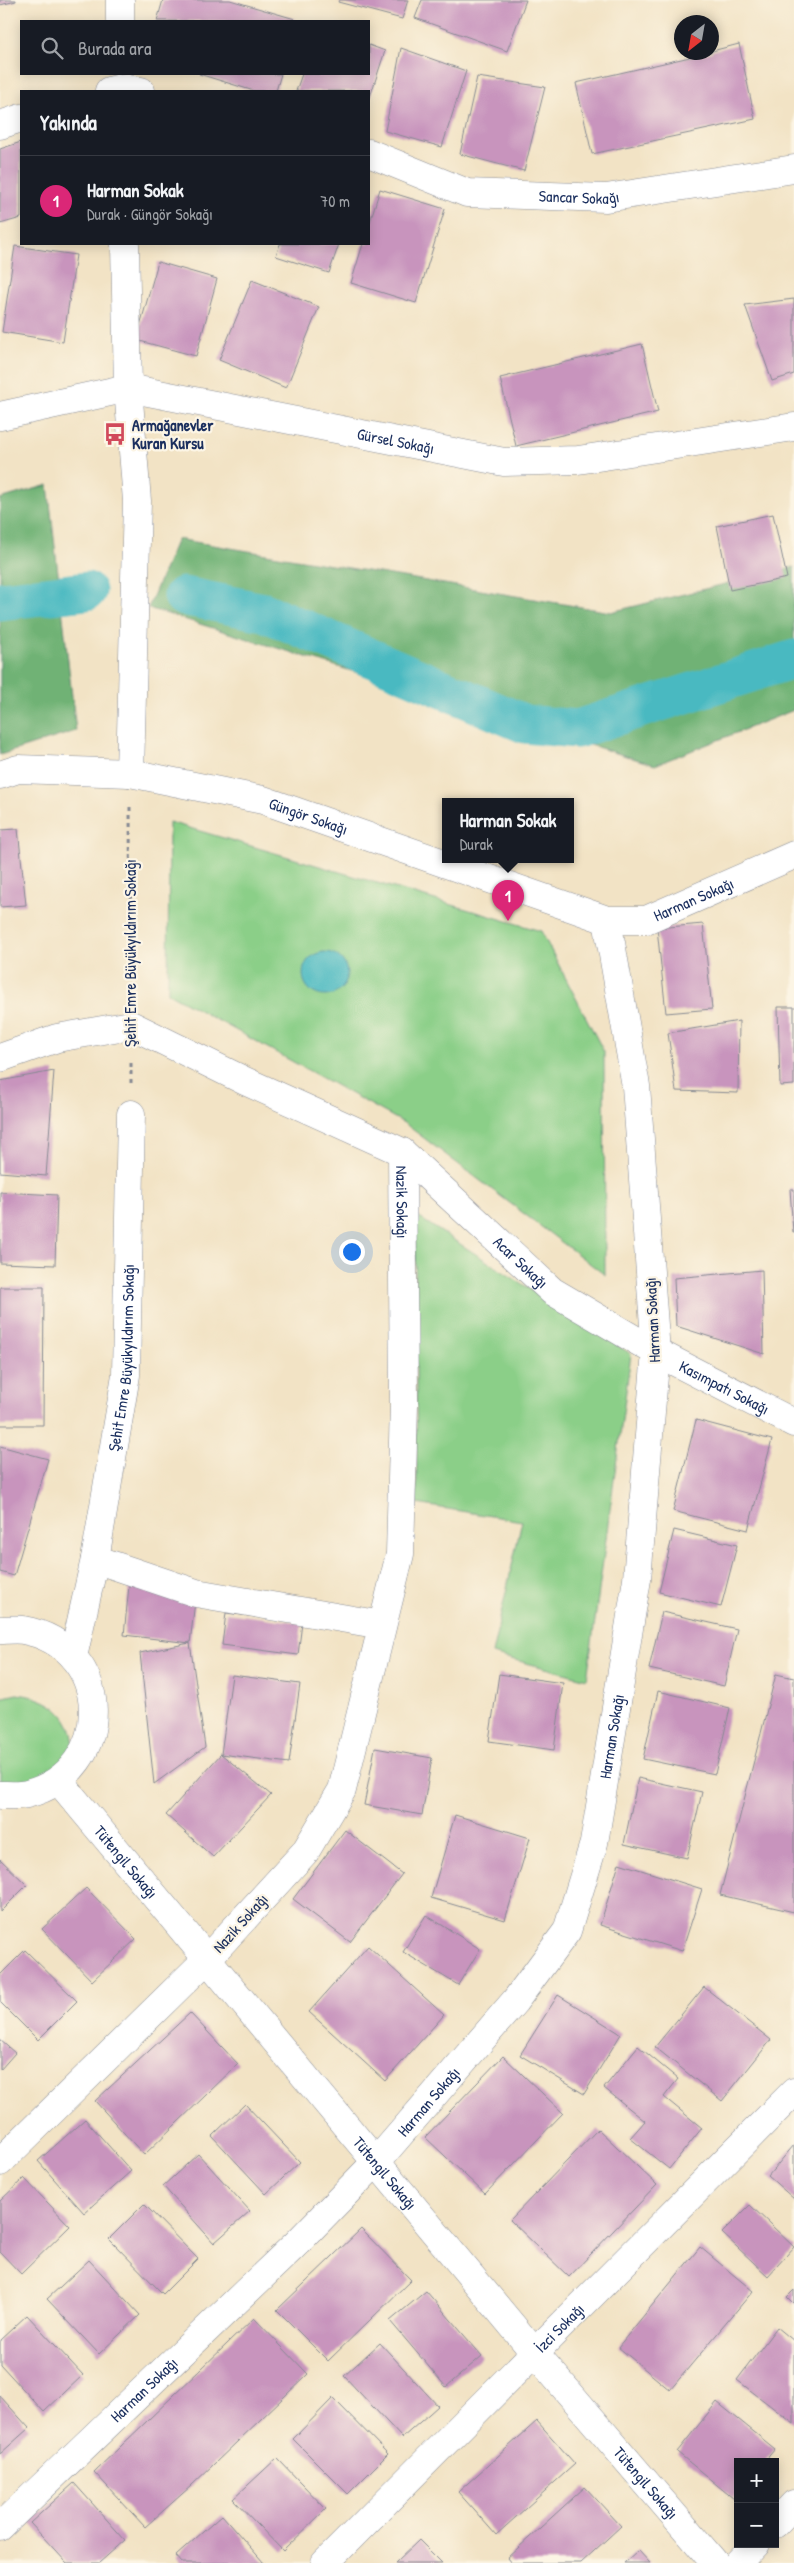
<!DOCTYPE html>
<html lang="tr">
<meta charset="utf-8">
<style>
body{margin:0;font-family:"Patrick Hand",sans-serif;background:#20242c;color:#f1f3f6}
.controls{position:absolute;right:15px;bottom:15px;display:grid;overflow:hidden;border-radius:0px;box-shadow:0 2px 12px #0003}
.controls button{width:45px;height:45px;display:grid;place-items:center;padding:0;border:0;border-bottom:1px solid #363941;background:#171b24;color:#f1f3f6;font:25px sans-serif}
.compass{position:absolute;left:674px;top:15px;width:45px;height:45px;border-radius:50%;background:#171b24;box-shadow:0 2px 12px #0003;rotate:211deg}
.you{position:absolute;left:351px;top:1251px;width:18px;height:18px;margin:-12px;border:4px solid #fff;border-radius:50%;background:#1a73e8;box-shadow:0 0 0 8px #1a73e833}
.badge{display:grid;place-items:center;width:32px;height:32px;border-radius:50%;background:#db2777;color:#fff;font-size:16px;font-weight:700}
.pin{position:absolute;translate:-50% -41px;filter:drop-shadow(0 1px 2px #0008)}
.pin::after{content:'';position:absolute;top:26px;width:18px;height:15px;background:inherit;clip-path:polygon(0 0,100% 0,50% 100%)}
.popup{position:absolute;left:442px;top:798px;width:132px;height:65px;box-sizing:border-box;display:grid;place-content:center;border-radius:0px;background:#171b24;filter:drop-shadow(0 1px 4px #0005);font-size:16px;white-space:nowrap;color:#9ea1a6}
.popup b{font-size:19px;color:#f1f3f6}
.popup::after{content:'';position:absolute;left:50%;top:100%;margin-left:-10px;border:10px solid transparent;border-top-color:#171b24}
.list{margin:0;padding:0;list-style:none}
h2{display:flex;justify-content:space-between;align-items:center;height:65px;margin:0;padding:0 20px;font-size:21px}
h2 small{font-size:16px;font-weight:400;color:#9ea1a6}
.list li{display:grid;grid-template-columns:32px 1fr auto;gap:15px;align-items:center;box-sizing:border-box;height:90px;padding:0 20px;border-top:1px solid #363941}
.list b{display:block;font-size:19px;white-space:nowrap}
.list p{margin:0;font-size:16px;white-space:nowrap;color:#9ea1a6}
.list em{font-size:16px;font-style:normal;color:#9ea1a6}
.icon{flex:none;width:28px;height:28px;fill:none;stroke:currentColor;stroke-width:2;stroke-linecap:round;stroke-linejoin:round}
.map{position:relative;flex:none;width:794px;height:2563px;overflow:hidden}
.search{position:absolute;background:#171b24;box-shadow:0 2px 12px #0003;left:20px;top:20px;width:350px;height:55px;display:flex;align-items:center;gap:12px;box-sizing:border-box;padding:0 18px;border-radius:0px;color:#9ea1a6;font-size:19px}
.panel{position:absolute;background:#171b24;box-shadow:0 2px 12px #0003;left:20px;top:90px;width:350px;height:155px;border-radius:0px}
.map>svg:first-child{display:block}
.green{fill:#8bcf88;stroke:#537f73}
.forest{fill:#70b274;stroke:#467069}
.water{fill:#4ab9c1;stroke:#327490}
.lines{fill:none;stroke-linecap:round;stroke-linejoin:round}
.canal{stroke:#4ab9c1;stroke-width:39}
.building{fill:#c894bd}
.minor-casing{stroke:#868992;stroke-width:29}
.path{stroke:#868992;stroke-width:3;stroke-dasharray:4 4;stroke-linecap:butt}
.minor{stroke:#fff;stroke-width:28}
.labels{text-anchor:middle;stroke-width:4.5;stroke-linejoin:round;paint-order:stroke}
.street-label{font-size:16px;fill:#1b2f5e;stroke:#fcf5e5}
.poi-label{font-size:16px;font-weight:bold;fill:#1b2f5e;stroke:#fcf5e5;text-anchor:start}
</style>
<div class="map">
<svg width="794" height="2563" viewBox="0 0 794 2563">
<rect width="100%" height="100%" fill="#fcf5e5"/>
<filter id="ink" filterUnits="userSpaceOnUse"><feTurbulence type="fractalNoise" baseFrequency=".02" numOctaves="2"/><feDisplacementMap in="SourceGraphic" scale="10" xChannelSelector="R" yChannelSelector="G"/><feConvolveMatrix kernelMatrix="1 2 1 2 8 2 1 2 1" color-interpolation-filters="sRGB"/></filter>
<filter id="wash" filterUnits="userSpaceOnUse"><feTurbulence type="fractalNoise" baseFrequency=".0096" numOctaves="4" result="noise"/><feDisplacementMap in="SourceGraphic" scale="20" xChannelSelector="R" yChannelSelector="G"/><feGaussianBlur stdDeviation="1.12" result="paint"/><feColorMatrix in="noise" values="0 0 0 0 0 0 0 0 0 0 0 0 0 0 0 0 0 1.4 0 .05"/><feComposite in="paint" operator="in"/></filter>
<g filter="url(#wash)">
<rect width="100%" height="100%" fill="#f2e3c5"/>
<path class="green" d="M169 822 541 931 604 1052 605 1275 404 1123 168 993Z
M415 1215 631 1354 587 1679 492 1654 522 1521 417 1504Z
M17 1694C59 1699 79 1722 73 1765L0 1801V1698Z"/>
<path class="forest" d="M48 485 76 731 0 755V499Z
M177 539 611 612 794 567V710L655 765 148 608Z"/>
<path class="water" d="M303 974a22 22 0 1 1 44 0a22 22 0 1 1-44 0Z"/>
<g class="lines">
<path class="canal" d="M183 596 264 612 525 724 577 729 794 659
M0 601 87 591"/>
</g>
<g id="blocks">
<path class="building" d="M0 0H16V1L0 5Z
M163 0H230L295 19 294 21H157Z
M339 0H408L402 19 338 2Z
M422 0H526L507 51 415 18Z
M739 44 755 119 592 154 576 83 712 52V51Z
M369 45 385 51 369 100V91H296L302 74H369Z
M401 48 466 71 442 147 385 131Z
M199 74H281L276 91H254Z
M477 77 545 87 524 171 460 154Z
M21 142V218L0 224V149Z
M380 189 445 209 416 303 351 283 363 244H369V225Z
M280 244H339L329 273 276 256Z
M15 246 76 255 63 342 2 332Z
M158 262 217 279 196 356 136 340Z
M252 280 319 307 286 388 219 360Z
M794 299V374L772 381 745 305Z
M642 344 658 412 516 446 500 378Z
M773 514 787 578 730 590 717 526Z
M18 829 26 905 0 907V830Z
M703 924 712 1009 666 1013 657 928Z
M778 1007H794V1085L780 1086Z
M739 1021 738 1093 676 1091 668 1033Z
M54 1071 46 1176 0 1172V1081Z
M790 1189H794V1232H793Z
M0 1192 57 1195 55 1265 0 1263Z
M762 1270 764 1354 676 1326 674 1278Z
M0 1287H44L43 1425H0Z
M696 1420 772 1440 748 1530 673 1511Z
M0 1446 48 1459 14 1576 0 1572Z
M674 1530 737 1545 721 1607 659 1592Z
M129 1586 196 1593 190 1643 205 1747 154 1784 140 1653 190 1643 124 1635Z
M662 1612 737 1629 724 1686 649 1669Z
M226 1613 302 1623 298 1655 222 1645Z
M499 1674 563 1683 554 1750 489 1741Z
M776 1674 794 1678V1912L720 1895Z
M232 1675 300 1684 289 1763 221 1754Z
M658 1691 730 1708 715 1774 643 1759Z
M375 1748 432 1758 422 1815 364 1805Z
M221 1754 271 1795 213 1857 166 1815Z
M638 1778 702 1792 687 1858 624 1844Z
M455 1815 530 1838 505 1920 431 1898Z
M345 1830 402 1874 350 1942 293 1899Z
M0 1859 27 1885 0 1912Z
M619 1863 702 1889 682 1951 600 1925Z
M86 1888 136 1939 92 1981 42 1929Z
M426 1915 480 1949 458 1985 403 1952Z
M368 1946 444 2015 385 2081 309 2012Z
M25 1950 77 2001 38 2040 0 2002V1975Z
M704 1987 771 2040 722 2101 655 2047Z
M558 1995 621 2034 584 2094 520 2055Z
M190 2013 238 2064 144 2155 95 2101Z
M0 2040 15 2053 0 2070Z
M638 2046 678 2079 664 2097 702 2128 669 2169 630 2138 645 2121 604 2088Z
M503 2056 563 2113 485 2194 425 2137Z
M245 2104 300 2162 266 2194 212 2136Z
M85 2119 131 2171 84 2213 38 2161Z
M598 2129 657 2185 569 2277 510 2220Z
M794 2145V2199L768 2176Z
M198 2154 250 2211 214 2243 163 2186Z
M24 2178 70 2226 21 2274 0 2252V2201Z
M144 2204 198 2259 163 2294 109 2239Z
M750 2205 794 2247 768 2276 722 2233Z
M361 2229 411 2280 328 2361 277 2310Z
M700 2247 753 2291 670 2390 618 2347Z
M89 2260 140 2315 99 2354 47 2299Z
M794 2290V2304L787 2297Z
M426 2291 482 2356 446 2387 390 2321Z
M27 2315 83 2375 44 2412 0 2364V2340Z
M254 2318 308 2374 191 2486 145 2527 94 2472Z
M777 2327 794 2341V2424L737 2380Z
M380 2343 438 2406 402 2438 344 2376Z
M0 2396 29 2428 0 2454Z
M333 2398 388 2454 348 2494 293 2439Z
M717 2402 775 2449 764 2462H738V2494L734 2499 677 2452Z
M537 2421 575 2464 496 2535 458 2492Z
M277 2458 326 2509 283 2551 233 2499Z
M74 2483 125 2540 99 2563H67L30 2523Z
M585 2487 621 2526 581 2563H511L507 2558Z
M222 2515 264 2563H182L176 2556Z
M419 2540 442 2563H395Z
M638 2550 650 2563H624Z"/>
</g>
</g>
<g filter="url(#ink)">
<use href="#blocks" fill-opacity="0" stroke="#868992" stroke-width="1"/>
<g class="lines">
<defs>
<g id="minor">
<path d="M120 0V21"/>
<path d="M109 91 122 88 141 91"/>
<path d="M0 125 21 118"/>
<path id="s1" d="M369 153 467 193 606 198 794 169"/>
<path d="M125 244 128 388 137 501 130 773"/>
<path id="s2" d="M0 416 128 388 504 462 578 460 794 427"/>
<path id="s3" d="M0 775 18 769 130 773 263 800 607 920H646L794 855"/>
<path id="s4" d="M0 1058 57 1038 131 1025 245 1081 402 1152 404 1404 400 1554 342 1790 305 1852 206 1960 0 2162"/>
<path id="s5" d="M402 1152 552 1291 656 1352 794 1423"/>
<path d="M95 1559 196 1593 382 1625"/>
<path d="M0 1630C7 1630 16 1629 23 1630 114 1646 117 1771 27 1794 19 1796 8 1795 0 1795"/>
<path id="s6" d="M73 1657 95 1559 126 1375 131 1114"/>
<path id="s7" d="M59 1781 535 2353 715 2563"/>
<path d="M775 2524 794 2504"/>
<path id="s8" d="M0 2527 297 2243 377 2161 515 2001 567 1931 594 1843 637 1579 656 1352 636 1086 607 920"/>
<path id="s9" d="M325 2563 794 2092"/>
<path d="M738 2563 756 2544"/>
</g>
</defs>
<use href="#minor" class="minor-casing"/>
<path class="path" d="M130 807 131 993
M131 1083V1062"/>
<use href="#minor" class="minor"/>
</g>
</g>
<defs>
<symbol id="bus-bare" viewBox="-9 -9 18 18"><path d="M-5-6H5V4H4V6H2V4H-2V6H-4V4H-5ZM-3.5-4V0h7V-4ZM-3.5 1.2v1.5H-2V1.2ZM2 1.2v1.5H3.5V1.2Z" fill="#d1495b" stroke="#fcf5e5" stroke-width="2.5" paint-order="stroke"/></symbol>
</defs>
<g fill-rule="evenodd">
<use href="#bus-bare" x="99" y="418" width="32" height="32"/>
</g>
<g class="labels">
<g class="street-label">
<text dy="6" stroke="none"><textPath href="#s1" startOffset="218">Sancar Sokağı</textPath></text>
<text dy="6" stroke="none"><textPath href="#s2" startOffset="404">Gürsel Sokağı</textPath></text>
<text dy="6" stroke="none"><textPath href="#s3" startOffset="315">Güngör Sokağı</textPath></text>
<text dy="6" stroke="none"><textPath href="#s3" startOffset="722">Harman Sokağı</textPath></text>
<text transform="translate(130 953) rotate(-90)" y="6">Şehit Emre Büyükyıldırım Sokağı</text>
<text dy="6" stroke="none"><textPath href="#s4" startOffset="485">Nazik Sokağı</textPath></text>
<text dy="6" stroke="none"><textPath href="#s5" startOffset="162">Acar Sokağı</textPath></text>
<text transform="translate(652 1320) rotate(-93)" y="6">Harman Sokağı</text>
<text dy="6" stroke="none"><textPath href="#s6" startOffset="304">Şehit Emre Büyükyıldırım Sokağı</textPath></text>
<text dy="6" stroke="none"><textPath href="#s5" startOffset="402">Kasımpatı Sokağı</textPath></text>
<text dy="6" stroke="none"><textPath href="#s8" startOffset="1024">Harman Sokağı</textPath></text>
<text dy="6" stroke="none"><textPath href="#s7" startOffset="105">Tütengil Sokağı</textPath></text>
<text transform="translate(240 1923) rotate(-48)" y="6">Nazik Sokağı</text>
<text dy="6" stroke="none"><textPath href="#s8" startOffset="604">Harman Sokağı</textPath></text>
<text dy="6" stroke="none"><textPath href="#s7" startOffset="510">Tütengil Sokağı</textPath></text>
<text dy="6" stroke="none"><textPath href="#s9" startOffset="332">İzci Sokağı</textPath></text>
<text dy="6" stroke="none"><textPath href="#s8" startOffset="199">Harman Sokağı</textPath></text>
<text dy="6" stroke="none"><textPath href="#s7" startOffset="915">Tütengil Sokağı</textPath></text>
</g>
<g class="poi-label">
<text x="132" y="431">Armağanevler<tspan x="132" dy="18">Kuran Kursu</tspan></text>
</g>
</g>
</svg>
<div class="controls">
<button>+</button>
<button>−</button>
</div>
<svg class="compass" viewBox="-18 -18 36 36"><path d="M0-13l5 13h-10z" fill="#e53935"/><path d="M0 13l5-13h-10z" fill="#9ea1a6"/></svg>
<div class="you"></div>
<div class="pin badge" style="left:508px;top:921px">1</div>
<div class="popup"><b>Harman Sokak</b>Durak</div>
<div class="search"><svg class="icon" aria-label="search" viewBox="0 0 24 24"><circle cx="10" cy="10" r="6"/><path d="M15 15l6 6"/></svg>Burada ara</div>
<section class="panel">
<h2>Yakında<small></small></h2>
<ul class="list">
<li><span class="badge">1</span><div><b>Harman Sokak</b><p>Durak · Güngör Sokağı</p></div><em>70 m</em></li>
</ul>
</section>
</div>
